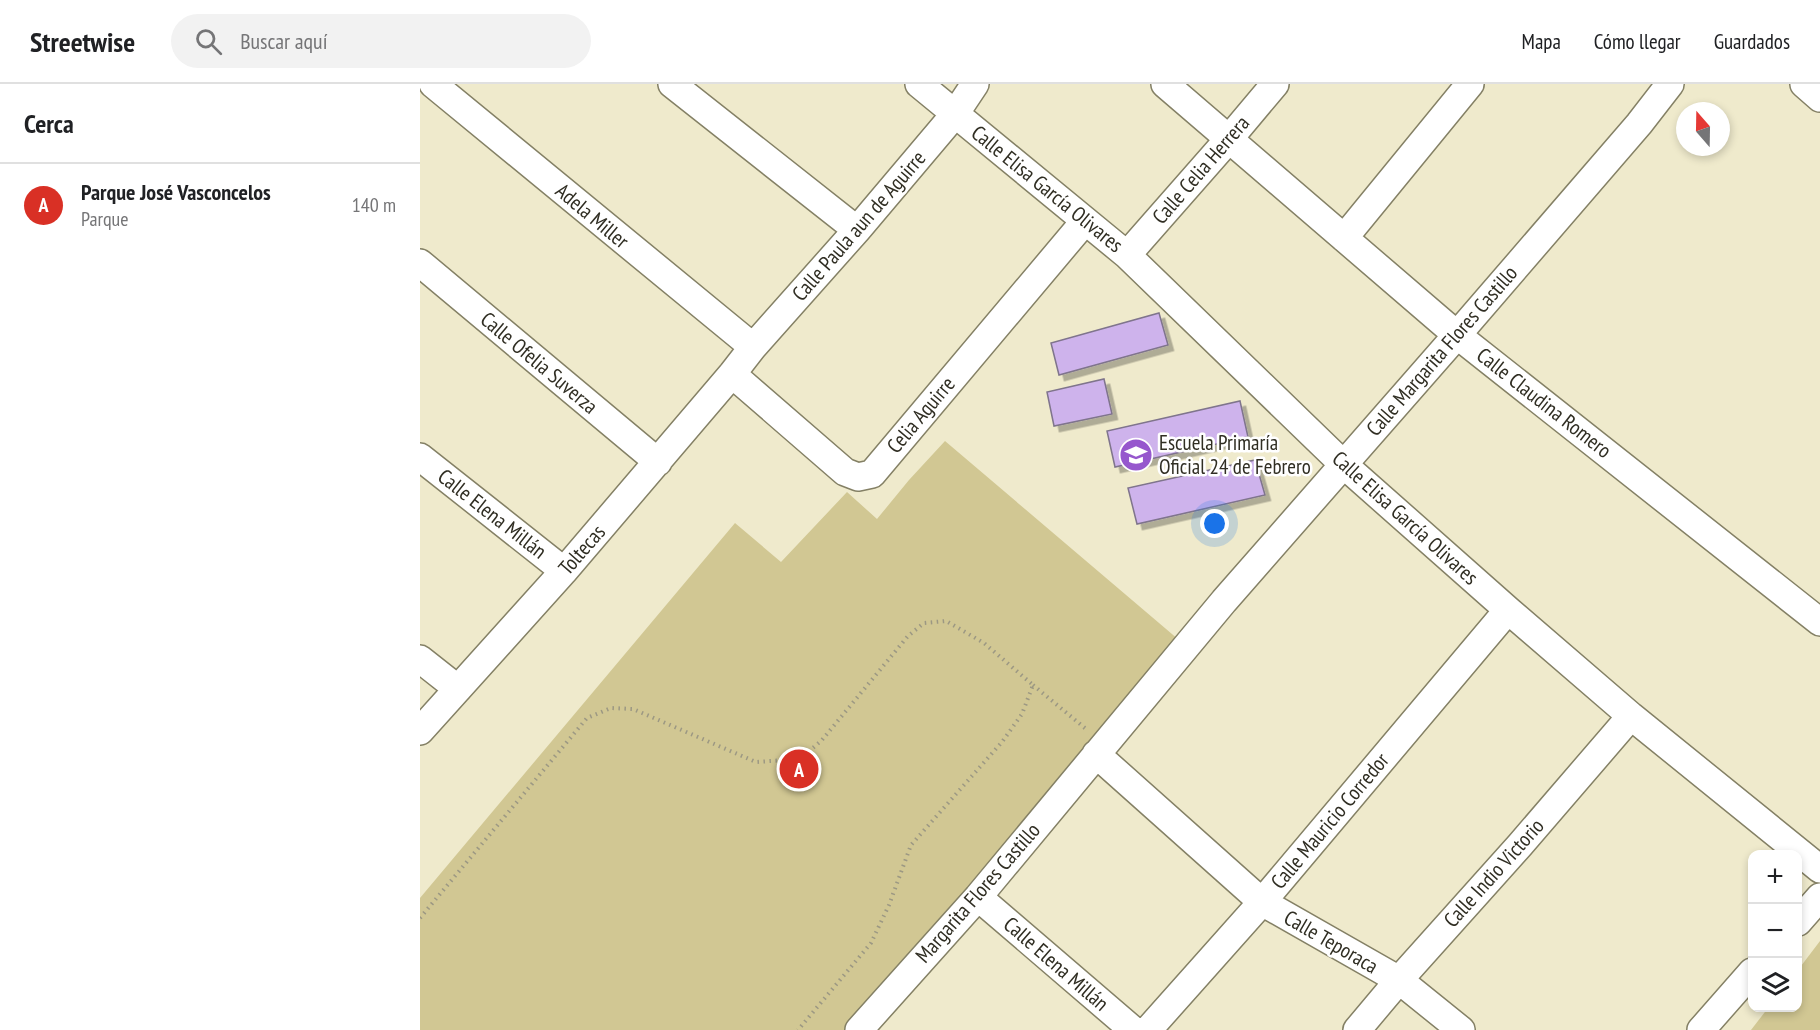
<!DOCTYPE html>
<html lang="es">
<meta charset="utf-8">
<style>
body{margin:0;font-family:"PT Sans Narrow",sans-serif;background:#f2f2f2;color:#202124}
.controls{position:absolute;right:18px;bottom:18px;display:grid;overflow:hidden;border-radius:12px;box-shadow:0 3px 9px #0003}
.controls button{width:54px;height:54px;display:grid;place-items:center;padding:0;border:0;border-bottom:2px solid #e0e0e0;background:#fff;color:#202124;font:30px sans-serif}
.compass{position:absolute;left:1256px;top:18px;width:54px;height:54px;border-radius:50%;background:#fff;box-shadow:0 3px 9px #0003;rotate:340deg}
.you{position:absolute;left:795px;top:440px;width:21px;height:21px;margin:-15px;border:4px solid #fff;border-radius:50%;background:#1a73e8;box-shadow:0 0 0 9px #1a73e833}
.badge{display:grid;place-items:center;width:39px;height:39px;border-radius:50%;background:#d93025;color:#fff;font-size:20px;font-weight:700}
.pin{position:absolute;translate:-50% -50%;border:3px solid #fff;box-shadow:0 2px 6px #0006}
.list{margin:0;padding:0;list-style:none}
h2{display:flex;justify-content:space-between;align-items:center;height:78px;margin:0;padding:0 24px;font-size:26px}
h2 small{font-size:20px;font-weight:400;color:#757577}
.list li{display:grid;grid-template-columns:39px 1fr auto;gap:18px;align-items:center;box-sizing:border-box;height:84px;padding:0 24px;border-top:2px solid #e0e0e0}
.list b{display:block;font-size:22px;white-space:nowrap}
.list p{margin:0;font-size:20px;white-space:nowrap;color:#757577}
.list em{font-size:20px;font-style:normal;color:#757577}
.icon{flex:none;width:33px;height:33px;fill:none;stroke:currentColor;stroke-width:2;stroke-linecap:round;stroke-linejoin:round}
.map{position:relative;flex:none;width:1400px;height:946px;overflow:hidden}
header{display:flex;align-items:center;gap:36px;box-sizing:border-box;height:84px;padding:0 30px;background:#fff;border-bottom:2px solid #e0e0e0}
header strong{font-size:28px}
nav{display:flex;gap:33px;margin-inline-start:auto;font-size:21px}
.search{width:420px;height:54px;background:#f2f2f2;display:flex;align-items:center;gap:15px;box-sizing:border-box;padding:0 21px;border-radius:33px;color:#757577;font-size:22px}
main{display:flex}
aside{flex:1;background:#fff}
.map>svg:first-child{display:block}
.green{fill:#d1c793}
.building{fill:#ceb3ec;stroke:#7f748c;stroke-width:1.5;filter:url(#shadow)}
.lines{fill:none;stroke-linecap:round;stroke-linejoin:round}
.minor-casing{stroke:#848065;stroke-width:30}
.path{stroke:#9c9883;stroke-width:4;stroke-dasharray:1.5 4.5;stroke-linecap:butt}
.minor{stroke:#fff;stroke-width:27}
.labels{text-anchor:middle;stroke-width:5;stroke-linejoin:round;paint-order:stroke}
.street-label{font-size:21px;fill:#302e23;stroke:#fff}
.poi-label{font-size:21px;fill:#302e23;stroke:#fff;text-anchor:start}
</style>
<header>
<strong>Streetwise</strong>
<div class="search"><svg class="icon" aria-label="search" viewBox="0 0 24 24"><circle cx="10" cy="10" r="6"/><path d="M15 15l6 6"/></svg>Buscar aquí</div>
<nav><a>Mapa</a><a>Cómo llegar</a><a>Guardados</a></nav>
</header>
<main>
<aside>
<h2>Cerca<small></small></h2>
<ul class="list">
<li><span class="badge">A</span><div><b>Parque José Vasconcelos</b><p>Parque</p></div><em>140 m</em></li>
</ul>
</aside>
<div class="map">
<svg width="1400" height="946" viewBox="0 0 1400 946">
<defs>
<filter id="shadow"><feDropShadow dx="5.5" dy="5.5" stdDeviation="0" flood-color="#0004"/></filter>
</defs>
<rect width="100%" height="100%" fill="#efeacc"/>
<path class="green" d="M525 357 759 556 431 946H0V814L315 439 361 478 427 408 457 435 489 396Z
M1400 857V946H1331L1348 924H1378V886Z"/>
<path class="building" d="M739 229 748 261 639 291 631 259Z
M684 295 692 330 634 342 627 308Z
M820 317 828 353 695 383 687 347Z
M835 376 845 411 717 440 708 404Z"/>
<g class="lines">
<defs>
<path id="minor" d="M13 0 333 263
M252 0 437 146
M499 0 707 171 923 380 1088 526 1211 632 1400 785
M745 0 1037 251 1400 538
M1384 0 1400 14
M924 154 1050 0
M707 171 808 56 855 0
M0 179 238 378
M312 290 425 388 438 393 452 390 665 137
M0 373 144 487
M0 575 38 605
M0 647 144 487 312 290 333 263 437 146 535 30 555 0
M676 670 842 818 979 896 1041 946
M558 813 713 946
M1378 838 1400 813
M439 946 558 813 804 517 1037 251 1219 40 1250 0
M728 946 842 818 1088 526
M937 946 979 896 1100 761 1211 632
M1281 946 1332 888"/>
</defs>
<use href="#minor" class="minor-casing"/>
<path class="path" d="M613 601 666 645
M0 834 167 634 191 624 213 625 336 678 380 675 402 656 488 552 504 539 526 537 564 559 613 601 602 630 582 658 491 761 469 821 451 859 378 946"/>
<use href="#minor" class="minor"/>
</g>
<defs>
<symbol id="school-disc" viewBox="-11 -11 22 22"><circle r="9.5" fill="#9657cd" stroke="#fff"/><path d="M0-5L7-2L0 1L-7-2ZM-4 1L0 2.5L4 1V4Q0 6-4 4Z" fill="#fff"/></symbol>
</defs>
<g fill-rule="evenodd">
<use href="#school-disc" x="697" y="352" width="38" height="38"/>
</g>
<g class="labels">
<g class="street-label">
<text transform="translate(781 86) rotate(-49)" y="7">Calle Celia Herrera</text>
<text transform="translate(627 105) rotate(39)" y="7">Calle Elisa García Olivares</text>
<text transform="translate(172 132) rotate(40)" y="7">Adela Miller</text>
<text transform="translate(439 142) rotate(-49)" y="7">Calle Paula aun de Aguirre</text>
<text transform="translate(1022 267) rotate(-49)" y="7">Calle Margarita Flores Castillo</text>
<text transform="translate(119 279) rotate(40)" y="7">Calle Ofelia Suverza</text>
<text transform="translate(1124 319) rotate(38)" y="7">Calle Claudina Romero</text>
<text transform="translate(501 331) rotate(-50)" y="7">Celia Aguirre</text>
<text transform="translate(72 430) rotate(38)" y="7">Calle Elena Millán</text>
<text transform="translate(985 434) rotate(42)" y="7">Calle Elisa García Olivares</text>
<text transform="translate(162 466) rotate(-49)" y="7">Toltecas</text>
<text transform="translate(910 737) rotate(-50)" y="7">Calle Mauricio Corredor</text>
<text transform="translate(1074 789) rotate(-48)" y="7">Calle Indio Victorio</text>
<text transform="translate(558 809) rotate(-49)" y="7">Margarita Flores Castillo</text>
<text transform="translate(911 858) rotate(30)" y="7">Calle Teporaca</text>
<text transform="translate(636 880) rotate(41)" y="7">Calle Elena Millán</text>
</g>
<g class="poi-label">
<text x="739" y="366">Escuela Primaría<tspan x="739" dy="24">Oficial 24 de Febrero</tspan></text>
</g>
</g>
</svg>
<div class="controls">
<button>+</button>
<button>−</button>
<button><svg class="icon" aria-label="layers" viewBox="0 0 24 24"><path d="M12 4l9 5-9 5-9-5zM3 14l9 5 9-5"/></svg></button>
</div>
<svg class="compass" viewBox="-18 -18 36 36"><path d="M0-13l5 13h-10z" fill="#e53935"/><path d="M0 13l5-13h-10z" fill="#757577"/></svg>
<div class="you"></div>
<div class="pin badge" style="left:379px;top:685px">A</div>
</div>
</main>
